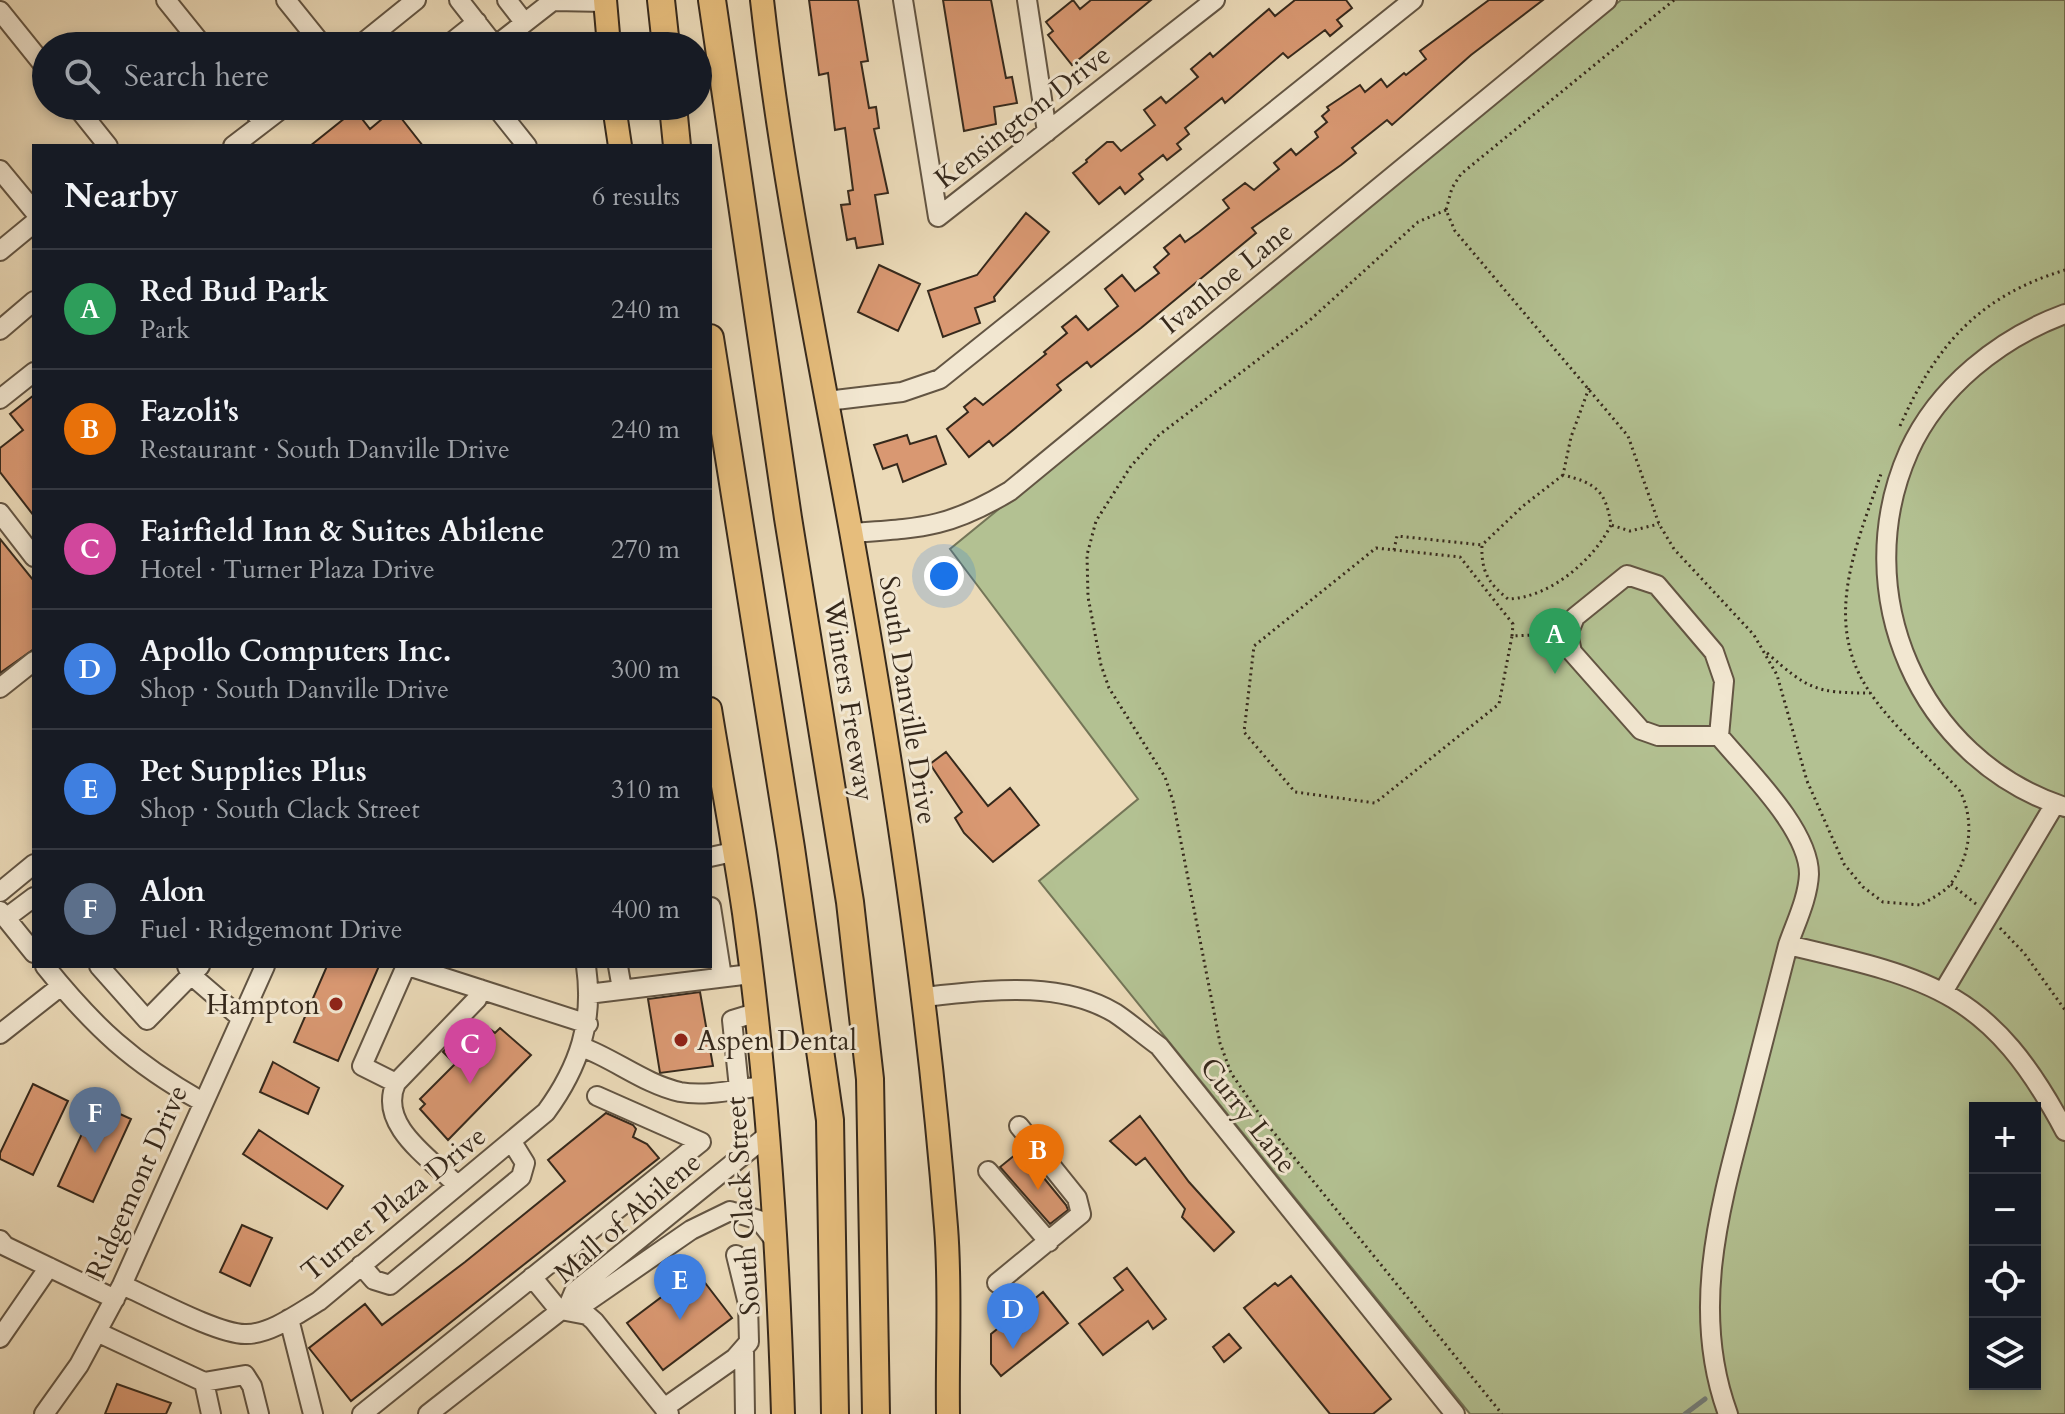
<!DOCTYPE html>
<meta charset="utf-8">
<style>
body{margin:0;font-family:Cardo,serif;background:#242831;color:#f1f3f6}
.controls{position:absolute;right:24px;bottom:24px;display:grid;overflow:hidden;border-radius:0px;box-shadow:0 4px 12px #0003}
.controls button{width:72px;height:72px;display:grid;place-items:center;padding:0;border:0;border-bottom:2px solid #363941;background:#171b24;color:#f1f3f6;font:40px sans-serif}
.you{position:absolute;left:944px;top:576px;width:28px;height:28px;margin:-20px;border:6px solid #fff;border-radius:50%;background:#1a73e8;box-shadow:0 0 0 12px #1a73e833}
.badge{display:grid;place-items:center;width:52px;height:52px;border-radius:50%;background:#c59692;color:#fff;font-size:26px;font-weight:700}
.pin{position:absolute;translate:-50% -66px;filter:drop-shadow(0 2px 4px #0008)}
.pin::after{content:'';position:absolute;top:42px;width:28px;height:24px;background:inherit;clip-path:polygon(0 0,100% 0,50% 100%)}
.list{margin:0;padding:0;list-style:none}
h2{display:flex;justify-content:space-between;align-items:center;height:104px;margin:0;padding:0 32px;font-size:34px}
h2 small{font-size:26px;font-weight:400;color:#9ea1a6}
.list li{display:grid;grid-template-columns:52px 1fr auto;gap:24px;align-items:center;box-sizing:border-box;height:120px;padding:0 32px;border-top:2px solid #363941}
.list b{display:block;font-size:30px;white-space:nowrap}
.list p{margin:0;font-size:26px;white-space:nowrap;color:#9ea1a6}
.list em{font-size:26px;font-style:normal;color:#9ea1a6}
.icon{flex:none;width:44px;height:44px;fill:none;stroke:currentColor;stroke-width:2;stroke-linecap:round;stroke-linejoin:round}
.map{position:relative;flex:none;width:2065px;height:1414px;overflow:hidden}
.search{position:absolute;background:#171b24;box-shadow:0 4px 12px #0003;left:32px;top:32px;width:680px;height:88px;display:flex;align-items:center;gap:20px;box-sizing:border-box;padding:0 28px;border-radius:44px;color:#9ea1a6;font-size:30px}
.panel{position:absolute;background:#171b24;box-shadow:0 4px 12px #0003;left:32px;top:144px;width:680px;height:824px;border-radius:0px}
.map>svg:first-child{display:block}
.green{fill:#b3c192;stroke:#747557;stroke-width:2;fill-rule:evenodd}
.lines{fill:none;stroke-linecap:round;stroke-linejoin:round}
.stream{stroke:#747f7b;stroke-width:5}
.building{fill:#d99872;stroke:#36291c;stroke-width:2}
.minor-casing{stroke:#635543;stroke-width:22}
.major-casing{stroke:#36291c;stroke-width:26}
.highway-casing{stroke:#36291c;stroke-width:30}
.path{stroke:#36291c;stroke-width:3;stroke-dasharray:2 4;stroke-linecap:butt}
.minor{stroke:#f2e7d1;stroke-width:18}
.major{stroke:#e6bd7c;stroke-width:22}
.highway{stroke:#e6bd7c;stroke-width:26}
.poi-dot{fill:#8f2418;stroke:#f2e7d1;stroke-width:3}
.labels{text-anchor:middle;stroke-width:6;stroke-linejoin:round;paint-order:stroke}
.street-label{font-size:28px;fill:#36291c;stroke:#f2e7d1}
.poi-label{font-size:28px;fill:#36291c;stroke:#f2e7d1;text-anchor:end}
</style>
<div class="map">
<svg width="2065" height="1414" viewBox="0 0 2065 1414">
<rect width="100%" height="100%" fill="#ebdab8"/>
<filter id="stains"><feTurbulence type="fractalNoise" baseFrequency=".0025" numOctaves="4"/><feColorMatrix values="0 0 0 0 .2 0 0 0 0 .09 0 0 0 0 .02 0 0 0 .5 -.17"/></filter>
<radialGradient id="worn" r=".72"><stop offset=".6" stop-color="#630" stop-opacity="0"/><stop offset="1" stop-color="#630" stop-opacity=".3"/></radialGradient>
<path class="green" d="M1621 0H2065V1414H1470L1039 881 1138 799 950 549ZM1975 1108H2035V1384H1975Z"/>
<g class="lines">
<path class="stream" d="M1685 1414 1705 1399"/>
</g>
<path class="building" d="M809 0H858L868 61 861 62 869 108 876 107 879 128 874 129 888 193 875 195 883 244 857 248 855 238 847 240 841 205 850 204 848 191 853 190 845 128 835 130 828 73 819 75Z
M943 0H991L1006 78 1012 77 1017 103 994 107 996 124 964 131Z
M1073 0 1080 9 1091 0H1151L1072 65 1048 35 1053 31 1046 22Z
M1295 0H1346L1352 8 1337 20 1342 26 1330 36 1325 30 1288 58 1283 53 1225 103 1222 98 1185 128 1189 134 1177 144 1181 149 1167 160 1163 155 1139 174 1143 179 1125 194 1120 187 1099 204 1073 173 1087 162 1086 160 1107 142H1113L1121 151 1155 125 1144 110 1161 97 1166 103 1198 77 1191 69 1210 53 1213 57 1269 9 1275 16Z
M1489 0H1543L1471 55 1392 125 1387 120 1352 148 1356 153 1341 165 1252 228 1256 233 1141 328 1091 367 1087 362 1057 385 1061 390 1007 435 993 446 989 441 969 457 947 429 968 412 964 407 975 398 983 405 1046 354 1044 352 1067 333 1062 327 1076 316 1088 330 1118 306 1105 289 1122 275 1135 291 1159 273 1154 267 1169 254 1164 248 1180 235 1185 242 1199 232 1229 208 1223 200 1245 183 1254 190 1279 169 1274 163 1291 149 1296 155 1318 137 1315 132 1327 122 1322 116 1329 110 1327 107 1360 85 1365 92 1381 79 1387 87 1404 73 1406 75 1426 59 1420 51Z
M394 109 423 146H310L355 110 370 129Z
M1026 213 1049 232 994 297 995 301 975 308 980 323 943 337 928 291 977 275Z
M879 265 920 284 898 331 858 312Z
M34 395V516L0 472V448L23 430 10 414Z
M907 435 910 444 936 436 946 464 903 482 897 464 883 469 874 445Z
M0 539 34 581V649L0 673Z
M946 752 988 806 1010 788 1039 825 993 862 964 833 955 818 962 812 930 764Z
M327 966H379L338 1061 294 1042Z
M700 992 713 1066 660 1073 648 999Z
M500 1028 531 1055 448 1140 420 1109 425 1104 420 1099 455 1064 443 1052 451 1043 464 1055 490 1029 495 1033Z
M273 1062 319 1088 308 1114 260 1092Z
M33 1084 68 1101 33 1175 0 1159V1153Z
M96 1103 131 1119 93 1202 58 1186Z
M606 1113 633 1125 636 1129 633 1137 647 1144 659 1158 351 1401 309 1348 365 1304 382 1325 465 1262 565 1181 548 1160Z
M1140 1116 1189 1182 1234 1232 1214 1251 1182 1217 1185 1209 1145 1158 1136 1165 1110 1141Z
M259 1130 343 1186 327 1209 243 1154Z
M1021 1150 1066 1205 1068 1210 1050 1224 1000 1167Z
M242 1225 272 1238 250 1286 220 1272Z
M1127 1268 1166 1319 1153 1329 1148 1321 1103 1355 1079 1324 1123 1290 1114 1278Z
M696 1271 732 1318 663 1370 627 1323Z
M1291 1276 1391 1399 1373 1414H1330L1244 1308 1275 1283 1278 1286Z
M1043 1292 1068 1323 1001 1376 991 1364V1334Z
M1229 1334 1241 1348 1224 1362 1213 1347Z
M117 1384 171 1403 166 1414H105Z"/>
<g class="lines">
<defs>
<path id="minor" d="M166 0 203 46
M286 0 323 46
M459 0 495 46
M507 0 524 22
M903 0 938 217 1215 0
M1027 0 1047 132
M554 1 605 2
M0 11 46 68
M359 46 416 0
M447 46 477 22
M495 46 554 0
M76 106 108 146
M250 106 263 123
M495 106 527 146
M233 146 285 106
M0 170 34 211
M0 251 34 223
M2065 314C2000 338 1938 387 1909 451 1846 592 1919 760 2065 807
M0 330 34 301
M0 399 34 372
M827 401 902 392 940 379 1413 0
M0 513 34 557
M851 533C921 528 949 528 1010 491L1607 0
M1627 575 1657 585 1714 652 1724 681 1719 736H1658L1641 730 1572 652 1568 634 1575 617Z
M0 688 34 661
M1719 736C1747 770 1809 829 1809 874 1808 898 1796 922 1788 945
M710 857 733 852
M0 892 34 864
M711 907 722 977
M0 911 34 953
M6 918 34 897
M45 966C94 1027 133 1063 201 1101
M99 966 147 1020 200 966
M187 966 191 975 241 1018
M406 966 362 1066 396 1083C377 1125 430 1158 457 1185
M408 966 588 1024
M618 966 622 989
M1943 992 2055 804
M588 994 751 974
M922 997C985 991 1057 979 1115 1013 1130 1023 1145 1036 1159 1046L1455 1414
M0 1034 61 986
M582 1047C616 1060 645 1084 680 1092 706 1097 737 1089 763 1086
M396 1083 477 999 480 989
M739 1088 732 1020 755 1013
M988 1171 1049 1242
M0 1240 5 1246 115 1299
M361 1265 374 1280 390 1285 521 1177 525 1163 512 1142
M532 1277 559 1310
M997 1283 1081 1214 1077 1198 1019 1126
M122 1285C150 1297 217 1334 245 1334 269 1335 299 1313 319 1301L546 1112C579 1067 594 1022 586 966
M569 1304H584L691 1230 730 1211 759 1220 776 1242
M566 1311 587 1315 594 1321 669 1414
M289 1319 313 1414
M97 1332 204 1382 245 1375 252 1386 259 1414
M0 1338 49 1267
M744 1350 745 1414
M204 1382 211 1414
M664 1408 735 1358 749 1342 748 1304 736 1255
M44 1414 79 1365 122 1285 265 966
M362 1414 701 1142 597 1096
M428 1414 569 1304 574 1292 768 1135
M1728 1414C1691 1314 1718 1214 1744 1116 1759 1059 1773 1002 1788 945 1934 979 1991 992 2065 1131"/>
<path id="major" d="M605 0 609 46
M762 0C782 179 819 354 851 531 892 761 928 994 946 1227 951 1289 947 1352 948 1414
M614 106 620 146
M710 709C721 777 734 845 744 913 767 1079 778 1247 783 1414"/>
<path id="highway" d="M661 0 666 46
M712 0 788 518 850 902 870 1079 876 1414
M673 106 677 146
M710 338 791 848 830 1120 835 1414"/>
</defs>
<use href="#minor" class="minor-casing"/>
<use href="#major" class="major-casing"/>
<use href="#highway" class="highway-casing"/>
<path class="path" d="M1674 0 1461 174 1452 188 1446 210 1455 231 1628 436 1659 524 1674 549 1754 635 1777 675 1807 781 1844 864 1863 887 1883 902 1921 905C1930 899 1946 892 1952 882 1970 855 1975 821 1960 791 1932 760 1892 726 1869 691 1822 621 1856 546 1881 474
M1446 210 1418 222 1310 320 1159 435 1131 466 1096 521 1087 555 1088 597 1101 665 1109 688 1165 777 1173 801 1220 1043 1231 1073 1262 1118 1502 1414
M1589 388 1571 437 1563 475C1596 483 1606 491 1611 525L1630 531 1659 524
M1900 426C1936 345 1979 296 2065 270
M1563 475 1523 506 1482 545C1481 571 1488 583 1508 599 1549 598 1593 561 1611 525
M1394 550 1397 536 1482 545
M1512 636 1513 624 1460 557 1376 548 1254 646 1244 732 1295 792 1375 803 1499 704 1512 636 1553 634
M1767 653C1808 689 1815 693 1870 693
M1951 884 1976 904
M2000 928 2024 953 2065 1010"/>
<use href="#minor" class="minor"/>
<use href="#major" class="major"/>
<use href="#highway" class="highway"/>
</g>
<g class="poi-dot">
<circle cx="336" cy="1004" r="8"/>
<circle cx="681" cy="1040" r="8"/>
</g>
<g class="labels">
<g class="street-label">
<text transform="translate(1022 116) rotate(-38)" y="10">Kensington Drive</text>
<text transform="translate(1226 277) rotate(-39)" y="10">Ivanhoe Lane</text>
<text transform="translate(850 700) rotate(81)" y="10">Winters Freeway</text>
<text transform="translate(909 700) rotate(81)" y="10">South Danville Drive</text>
<text transform="translate(1249 1115) rotate(52)" y="10">Curry Lane</text>
<text transform="translate(136 1182) rotate(-66)" y="10">Ridgemont Drive</text>
<text transform="translate(393 1203) rotate(-39)" y="10">Turner Plaza Drive</text>
<text transform="translate(742 1206) rotate(-94)" y="10">South Clack Street</text>
<text transform="translate(627 1217) rotate(-41)" y="10">Mall of Abilene</text>
</g>
<g class="poi-label">
<text x="320" y="1014">Hampton</text>
<text x="697" y="1050" text-anchor="start">Aspen Dental</text>
</g>
</g>
<rect width="100%" height="100%" filter="url(#stains)"/>
<rect width="100%" height="100%" fill="url(#worn)"/>
</svg>
<div class="controls">
<button>+</button>
<button>−</button>
<button><svg class="icon" aria-label="locate" viewBox="0 0 24 24"><circle cx="12" cy="12" r="6"/><path d="M12 2v4M12 18v4M2 12h4M18 12h4"/></svg></button>
<button><svg class="icon" aria-label="layers" viewBox="0 0 24 24"><path d="M12 4l9 5-9 5-9-5zM3 14l9 5 9-5"/></svg></button>
</div>
<div class="you"></div>
<div class="pin badge" style="left:1555px;top:674px;background:#2e9e5b">A</div>
<div class="pin badge" style="left:1038px;top:1190px;background:#e8710a">B</div>
<div class="pin badge" style="left:470px;top:1084px;background:#d1479c">C</div>
<div class="pin badge" style="left:1013px;top:1349px;background:#3f7fe0">D</div>
<div class="pin badge" style="left:680px;top:1320px;background:#3f7fe0">E</div>
<div class="pin badge" style="left:95px;top:1153px;background:#5c6f8a">F</div>
<div class="search"><svg class="icon" aria-label="search" viewBox="0 0 24 24"><circle cx="10" cy="10" r="6"/><path d="M15 15l6 6"/></svg>Search here</div>
<section class="panel">
<h2>Nearby<small>6 results</small></h2>
<ul class="list">
<li><span class="badge" style="background:#2e9e5b">A</span><div><b>Red Bud Park</b><p>Park</p></div><em>240 m</em></li>
<li><span class="badge" style="background:#e8710a">B</span><div><b>Fazoli's</b><p>Restaurant · South Danville Drive</p></div><em>240 m</em></li>
<li><span class="badge" style="background:#d1479c">C</span><div><b>Fairfield Inn &amp; Suites Abilene</b><p>Hotel · Turner Plaza Drive</p></div><em>270 m</em></li>
<li><span class="badge" style="background:#3f7fe0">D</span><div><b>Apollo Computers Inc.</b><p>Shop · South Danville Drive</p></div><em>300 m</em></li>
<li><span class="badge" style="background:#3f7fe0">E</span><div><b>Pet Supplies Plus</b><p>Shop · South Clack Street</p></div><em>310 m</em></li>
<li><span class="badge" style="background:#5c6f8a">F</span><div><b>Alon</b><p>Fuel · Ridgemont Drive</p></div><em>400 m</em></li>
</ul>
</section>
</div>
